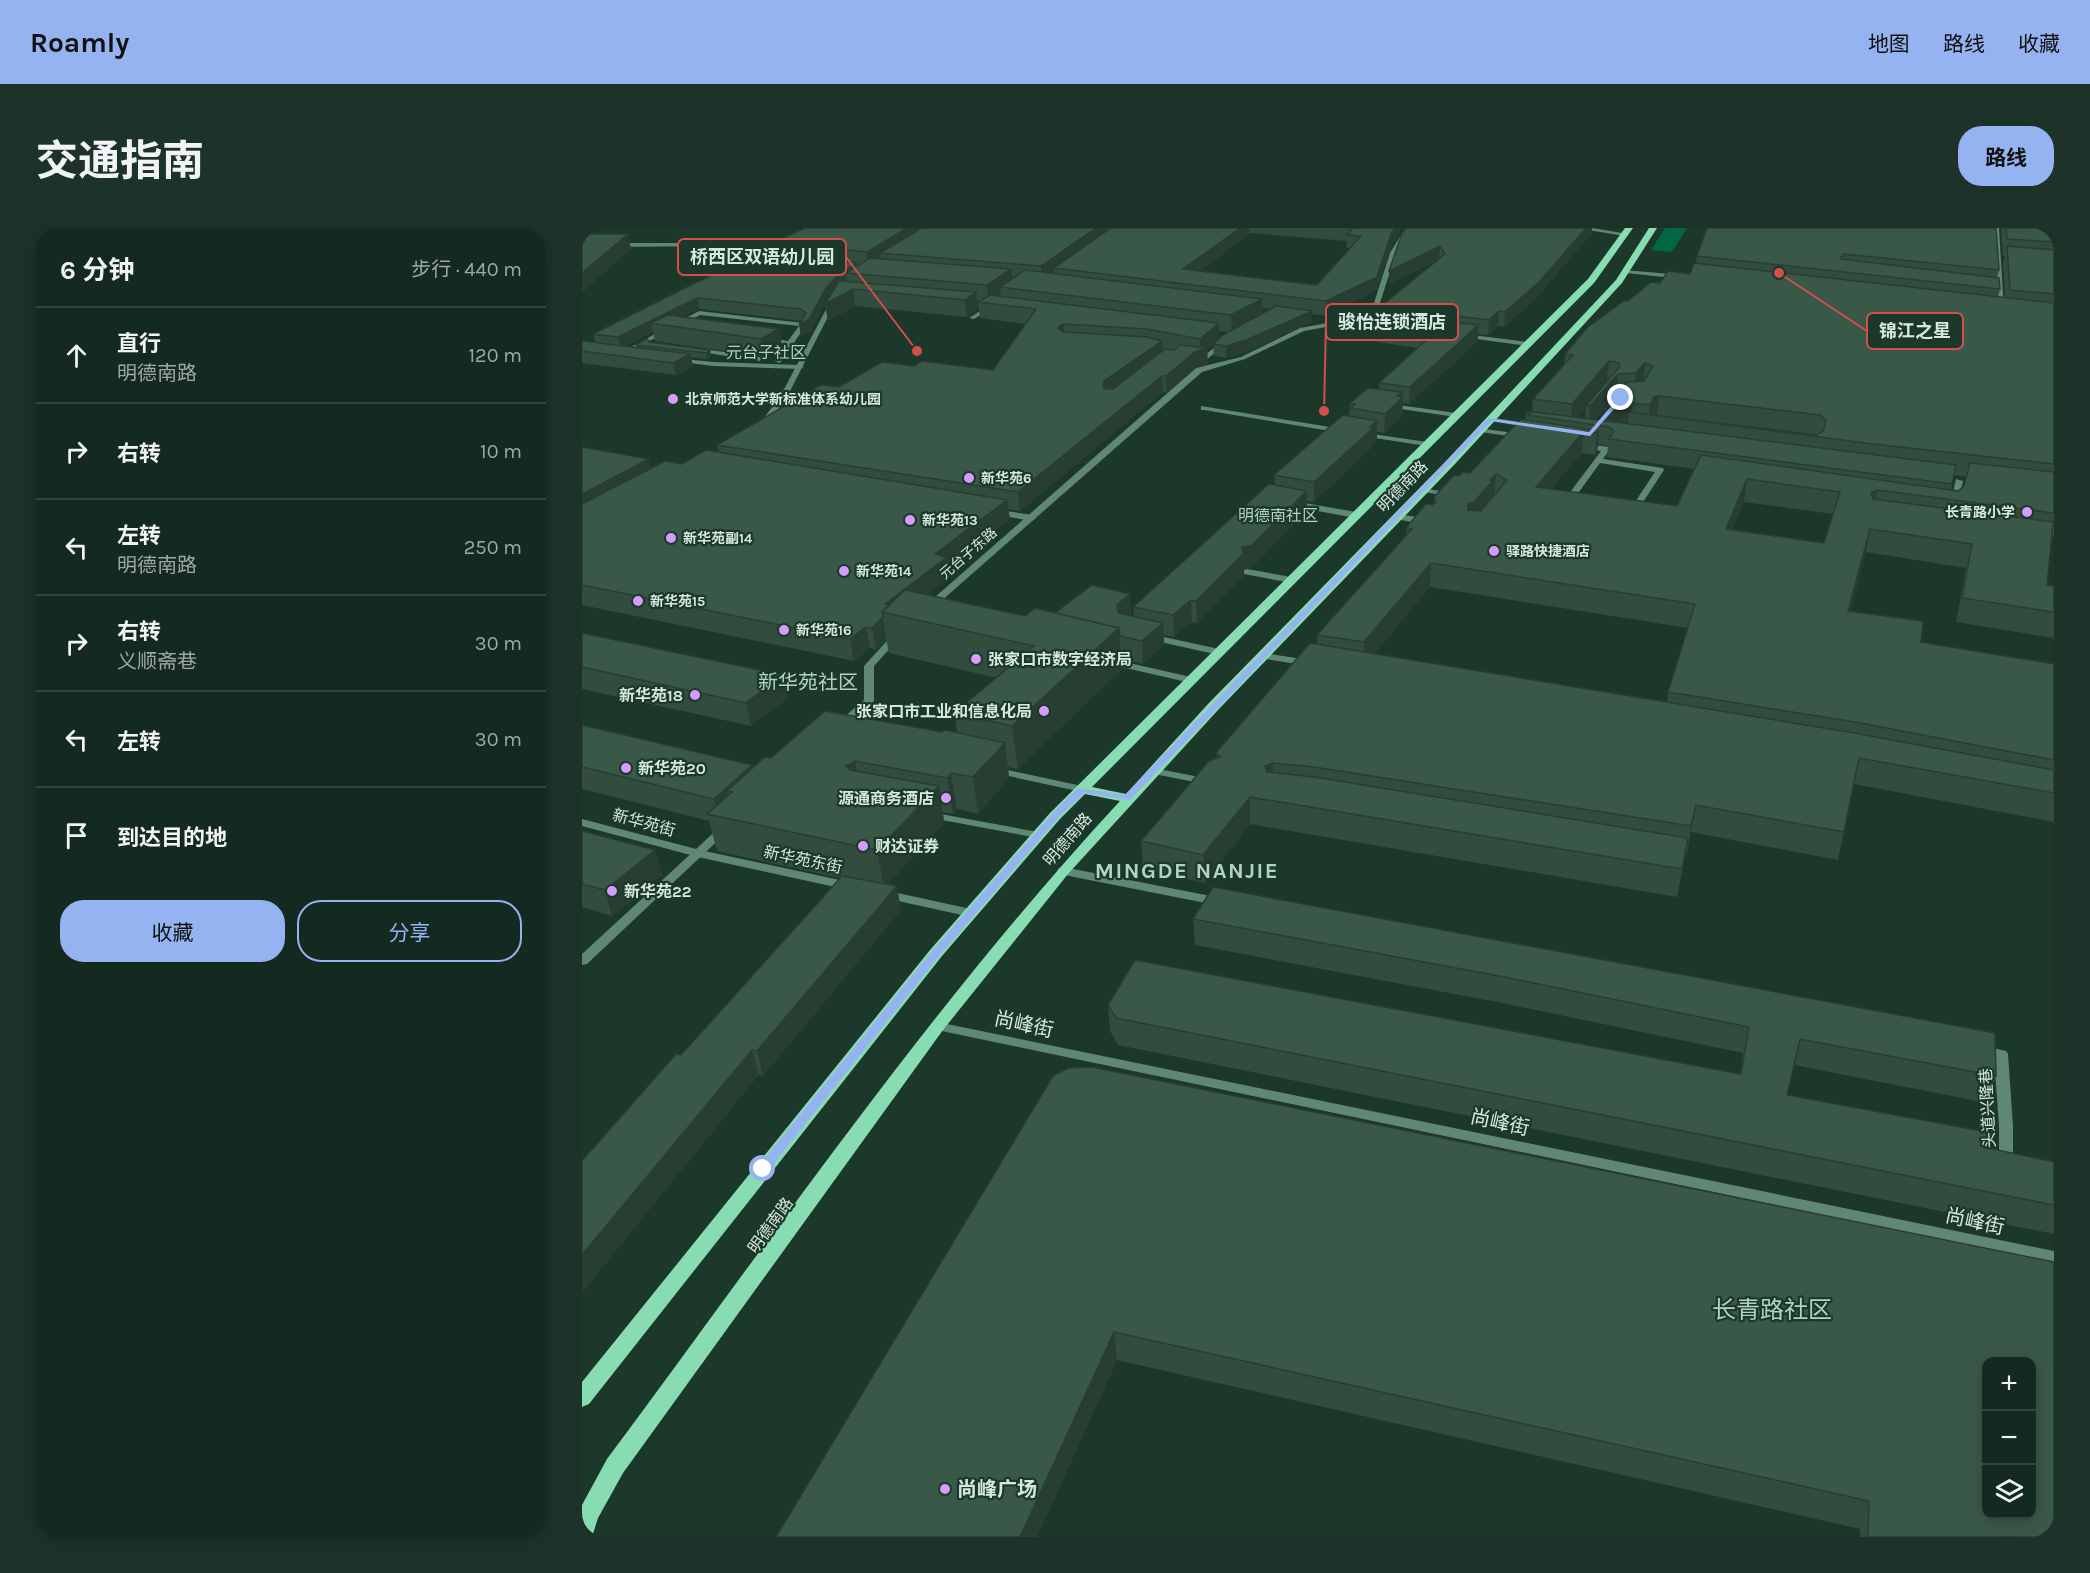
<!DOCTYPE html>
<html lang="zh">
<meta charset="utf-8">
<style>
body{margin:0;font-family:Karla,"Noto Sans SC",sans-serif;background:#1d3229;color:#f1f3f6}
.controls{position:absolute;right:18px;bottom:18px;display:grid;overflow:hidden;border-radius:12px;box-shadow:0 3px 15px #0003}
.controls button{width:54px;height:54px;display:grid;place-items:center;padding:0;border:0;border-bottom:2px solid #33463e;background:#142a20;color:#f1f3f6;font:30px sans-serif}
.stop{position:absolute;width:18px;height:18px;margin:-14px;border:4px solid #95b2f1;border-radius:50%;background:#fff}
.stop.end{background:#95b2f1;border-color:#fff;box-shadow:0 2px 6px #0008}
.list{margin:0;padding:0;list-style:none}
h2{display:flex;justify-content:space-between;align-items:center;height:78px;margin:0;padding:0 24px;font-size:26px}
h2 small{font-size:20px;font-weight:400;color:#9da7a5}
.list li{display:grid;grid-template-columns:39px 1fr auto;gap:18px;align-items:center;box-sizing:border-box;height:96px;padding:0 24px;border-top:2px solid #33463e}
.list b{display:block;font-size:22px;white-space:nowrap}
.list p{margin:0;font-size:20px;white-space:nowrap;color:#9da7a5}
.list em{font-size:20px;font-style:normal;color:#9da7a5}
.actions{display:flex;gap:12px;padding:18px 24px}
.actions a{flex:1;padding:14px 0;border:2px solid #95b2f1;border-radius:24px;text-align:center;font-size:21px;color:#95b2f1}
.actions .main{background:#95b2f1;color:#111}
.icon{flex:none;width:33px;height:33px;fill:none;stroke:currentColor;stroke-width:2;stroke-linecap:round;stroke-linejoin:round}
.map{position:relative;flex:none;width:1472px;height:1309px;overflow:hidden;border-radius:24px}
header{display:flex;align-items:center;gap:36px;box-sizing:border-box;height:84px;padding:0 30px;background:#95b2f1;color:#111}
header strong{font-size:28px}
nav{display:flex;gap:33px;margin-inline-start:auto;font-size:21px}
.intro{display:flex;align-items:center;justify-content:space-between;box-sizing:border-box;height:144px;padding:0 36px}
h1{margin:0;font-size:42px}
.button{padding:15px 27px;border-radius:24px;background:#95b2f1;color:#111;font-size:21px;font-weight:700}
main{display:flex;gap:36px;padding:0 36px}
aside{flex:1;background:#142a20;border-radius:24px;box-shadow:0 3px 15px #0003}
.map>svg:first-child{display:block}
.green{fill:#016843}
.lines{fill:none;stroke-linecap:round;stroke-linejoin:round}
.service{fill:#5f8771;fill-rule:evenodd}
.minor{fill:#5f8771;fill-rule:evenodd}
.tertiary{fill:#5f8771;fill-rule:evenodd}
.primary{fill:#87ddb1;fill-rule:evenodd}
.wall{fill:#324c3e;fill-rule:evenodd}
.shaded-wall{fill:#293e32}
.building{fill:#3a5848;stroke:#293e32;stroke-width:1.5;fill-rule:evenodd}
.route{fill:#95b2f1}
.poi-dot{fill:#d49cfb;stroke:#1b382a;stroke-width:2}
.labels{text-anchor:middle;stroke-width:4.5;stroke-linejoin:round;paint-order:stroke}
.far-poi-label{font-size:14px;font-weight:bold;fill:#d7e8de;stroke:#1b382a;text-anchor:start}
.far-street-label{font-size:14px;fill:#d7e8de;stroke:#1b382a}
.far-quarter-label{font-size:16px;fill:#b1d3c0;stroke:#1b382a}
.street-label{font-size:16px;fill:#d7e8de;stroke:#1b382a}
.poi-label{font-size:16px;font-weight:bold;fill:#d7e8de;stroke:#1b382a;text-anchor:start}
.quarter-label{font-size:20px;fill:#b1d3c0;stroke:#1b382a}
.near-street-label{font-size:20px;fill:#d7e8de;stroke:#1b382a}
.near-poi-label{font-size:20px;font-weight:bold;fill:#d7e8de;stroke:#1b382a;text-anchor:start}
.district-label{font-size:22px;font-weight:bold;letter-spacing:1.5px;fill:#b1d3c0;stroke:#1b382a}
.near-quarter-label{font-size:24px;fill:#b1d3c0;stroke:#1b382a}
.leader{fill:none;stroke:#d64e4c;stroke-width:2}
.callout-dot{fill:#d64e4c;stroke:#1b382a;stroke-width:2}
.callout{fill:#1b382a;stroke:#d64e4c;stroke-width:2}
.callout-label{font-size:18px;text-anchor:middle;font-weight:bold;fill:#d7e8de}
</style>
<header>
<strong>Roamly</strong>
<nav><a>地图</a><a>路线</a><a>收藏</a></nav>
</header>
<div class="intro"><h1>交通指南</h1><a class="button">路线</a></div>
<main>
<aside>
<h2>6 分钟<small>步行 · 440 m</small></h2>
<ul class="list">
<li><svg class="icon" aria-label="ahead" viewBox="0 0 24 24"><path d="M12 20V5M6 11l6-6 6 6"/></svg><div><b>直行</b><p>明德南路</p></div><em>120 m</em></li>
<li><svg class="icon" aria-label="right" viewBox="0 0 24 24"><path d="M7 20v-9h11M14 6l5 5-5 5"/></svg><div><b>右转</b></div><em>10 m</em></li>
<li><svg class="icon" aria-label="left" viewBox="0 0 24 24"><path d="M17 20v-9H6M10 6l-5 5 5 5"/></svg><div><b>左转</b><p>明德南路</p></div><em>250 m</em></li>
<li><svg class="icon" aria-label="right" viewBox="0 0 24 24"><path d="M7 20v-9h11M14 6l5 5-5 5"/></svg><div><b>右转</b><p>义顺斋巷</p></div><em>30 m</em></li>
<li><svg class="icon" aria-label="left" viewBox="0 0 24 24"><path d="M17 20v-9H6M10 6l-5 5 5 5"/></svg><div><b>左转</b></div><em>30 m</em></li>
<li><svg class="icon" aria-label="arrive" viewBox="0 0 24 24"><path d="M6 21V4h12l-3 4 3 4H6"/></svg><div><b>到达目的地</b></div></li>
</ul>
<div class="actions"><a class="main">收藏</a><a>分享</a></div>
</aside>
<div class="map">
<svg width="1472" height="1309" viewBox="0 0 1472 1309">
<rect width="100%" height="100%" fill="#1b382a"/>
<path class="green" d="M1083 0H1105L1090 24 1069 22Z"/>
<g class="lines">
<path class="service" d="M232 0H239L176 34 174 31 198 18 0 19V15H203Z
M619 178 760 201 764 203 760 205 622 182H619Z
M905 189 951 196 955 198 951 200 908 193H905Z
M895 200 941 206 945 208 941 210 898 204H895Z
M777 204 845 214 849 216 845 218 780 208H777Z
M997 215 1027 219 1028 221 1021 231 1081 240 1082 242 1052 288 1045 286 1073 244 1018 235 986 279H980V275L1019 223 997 219Z
M681 425 727 432 732 435 727 438 678 430 676 428Z
M412 539 500 558 506 561 500 564 408 544 407 542 408 540Z
M571 540 628 551 634 554 628 557 567 545 566 543 567 541Z
M348 584 456 604 462 607 456 610 344 589 342 587Z
M0 591 118 622 267 654 273 658 267 662 116 629 0 598Z
M481 639 639 670 645 674 639 678 477 646 475 643 477 640Z
M302 662 389 681 395 685 389 689 298 669 296 666Z
M1398 817 1424 823 1426 826 1431 898V934L1434 938 1432 942 1427 943 1419 941 1417 937V898L1412 829 1393 825 1391 822 1393 819Z"/>
<path class="minor" d="M411 75 414 77 413 78 392 91 387 90Z
M117 83 221 95 224 97 199 134 197 135 193 133 204 117 197 114 200 112 206 113 217 98 118 87 42 126 37 125Z
M642 112 647 113 623 133 609 131 612 129 619 130Z
M114 120 177 129 180 131 177 133 112 123V121Z
M93 130 131 134 218 137 222 139 218 141 131 138 91 133 89 132Z
M802 175 874 185 878 187 874 189 805 179 801 177Z
M1374 251 1381 253 1376 276 1372 279 1368 276Z
M838 260 873 265 877 267 873 269 841 264H838Z
M711 273 774 284 778 287 774 290 708 278V274Z
M412 281 450 287 454 290 450 293 409 286V282Z
M816 286 847 291 851 294 847 297 813 291 812 289Z
M665 341 709 349 714 352 709 355 662 346V342Z
M568 406 637 421 642 424 637 427 565 411V407Z
M525 430 609 449 614 452 609 455 522 435V431Z"/>
<path class="tertiary" d="M823 0H829L814 25 798 75 792 84 766 95 722 103 663 131 620 144 350 381H344V377L614 140 659 129 718 100 762 92 788 82 792 75 808 25Z
M994 0H1010L1046 6 1043 8Z
M1411 0H1417L1422 83 1419 85 1416 83Z
M1042 42 1100 47 1103 49 1100 51 1044 45Z
M250 70 255 71 205 169 184 198H178L177 196 198 169Z
M882 106 945 114 948 116 945 118 880 109V107Z
M316 403 321 406 292 438V473L263 499H255L254 497 255 495 282 472V438L313 404Z
M143 597 147 598 149 600 147 602 5 736 0 737V726L139 598Z
M355 794 1472 1023V1035L350 801 348 798 350 795Z"/>
<path class="primary" d="M1043 0H1051L1012 55 510 559 544 566 626 476 864 233 1034 52 1067 0H1075L1040 55 872 237 636 482 486 646 361 802 41 1245 16 1290 10 1309H0V1277L25 1231C191 1008 349 777 538 573L503 566 478 591 360 728 7 1176 0 1179V1154L348 722 468 585 1006 51Z"/>
</g>
<path class="wall" d="M223 0H820L809 19 795 62 744 88 730 86V94L664 124 644 130 632 128 631 117 625 122 626 136 614 140 585 165 581 164 438 283 426 281 428 291 366 339 368 349 345 367 443 388 473 385 548 366 549 388H552L551 379 693 257 692 247 767 189 768 175 797 161V155L835 120 776 111V95L798 86V79L856 32 807 56V43L819 8 1010 5 957 67 922 99 916 98 906 107 896 106V113L827 176 821 175 820 188 802 205 795 204V212L790 216V219L732 274 725 273V283L669 340 661 341V348L615 395 610 394 592 409 582 407V417L561 436 539 430 540 441 436 541 426 539 427 550 396 586 375 581 371 586 361 584 362 595 305 657 319 682 181 848 99 827 258 650 135 623 127 593 0 561V497L171 540 189 530 360 504H375L372 485 415 450 307 425 304 411 294 422 288 420 272 433 0 377V219L69 240 100 236 137 224 135 217 257 159 332 138 411 142 444 96 398 90 396 74 398 73H395L396 81 385 89 273 78 246 93 243 76 229 103 219 109 220 93 117 81 101 89 197 101 200 119 183 129 73 113 71 104 44 118 55 119 54 117 67 114 128 122 129 129 125 131 109 129 111 138 94 147 0 135V113L13 114 11 106 195 25 193 14ZM668 5 765 13 764 20H768L735 57 618 43ZM680 80 689 81 681 85ZM637 103 646 104 637 110Z
M1125 0 1417 42 1415 50 1418 61 1416 69H1423L1421 36 1423 28H1421L1419 0H1472V309L1470 308 1465 357 1472 358V410L1374 394 1384 340 1284 324 1268 383 1339 414 1472 436V594L1272 556 1256 632 1109 604 1105 626H1104L1095 669 668 596 623 655 561 641 559 613 635 530 634 525 735 417V407L824 307V300L852 276V269L888 245 943 192 944 185 950 183 951 171 982 138 983 126 1046 73 1078 55 1108 46 1114 35 1115 28ZM1004 179 1003 190 995 189ZM1023 180 1021 192 1013 191ZM1016 216 1026 218 1025 229 1113 241 1095 278 969 261 1000 225 1013 227 1015 225ZM1372 247 1384 249 1382 258 1376 263 1369 262ZM1162 274 1251 286 1242 315 1150 301ZM848 359 1106 400 1086 464 1085 474 792 426Z
M0 405 206 470 169 498 0 461Z
M0 603 73 622 80 647 30 688 0 679Z
M631 659 1414 848 1405 875 1212 837 1205 867 1406 920 1472 934V1006L536 817 528 803 526 777 1158 846 1161 825 915 774 613 717 611 691Z
M471 848 1472 1309H1278V1301L535 1132 455 1309H194Z"/>
<path class="shaded-wall" d="M325 0H348L298 25 299 30 287 38 285 24Z
M514 0H534L472 40V43L460 52 459 38Z
M658 0H668V5L602 55 601 41Z
M813 0H820L809 19 795 62 744 88V73L809 6Z
M1004 0H1010V5L957 67 922 99 923 84Z
M46 6 49 21 0 65V45Z
M858 18 857 31 807 56V43Z
M274 35 276 45H264L265 53 257 58 246 71 229 103 219 109 217 97 244 60 256 47Z
M429 41 431 58 418 59 419 65 406 74 405 57Z
M271 61 273 78 246 93 243 76Z
M394 64 396 81 385 89 383 72Z
M115 70 117 81 84 98 69 95 71 104 39 121 36 109Z
M680 71 681 88 650 105 649 87Z
M730 83V94L664 124 644 130V118Z
M917 83 916 98 906 107 907 92Z
M637 95V111L625 122 626 136 614 140 585 165 584 148 613 124 618 122V111Z
M482 96 483 112 476 101 477 98Z
M896 97V113L827 176 828 159Z
M197 101 200 119 183 129 179 111Z
M580 113 581 130 524 170 521 159 522 153Z
M128 122 129 129 125 131 124 125Z
M108 126 111 138 94 147 91 135Z
M1027 133 1025 154 991 194H989L990 176Z
M1063 135 1061 155 1052 166 1054 145Z
M1036 146 1034 167 1050 175 1049 184H1047L1046 196 1021 198 1023 180 1009 197 1006 196 1008 178Z
M580 148 581 164 438 283 436 264Z
M820 164V171L821 169 820 188 802 205 803 186 815 168Z
M1077 168 1075 187 1067 186 1068 177 1072 169Z
M795 193V212L790 216V219L732 274V254Z
M1002 203 1000 225 952 282 954 259Z
M1017 203 1015 225 1013 227 1015 205Z
M67 231 72 250 0 288V266Z
M914 246 912 269 884 298 886 275Z
M1165 251 1162 274 1141 324 1144 301Z
M1295 262 1290 285 1289 265Z
M725 263V283L669 340 661 341V348L615 395 614 373 660 319Z
M425 272 428 291 366 339 368 349 318 388 303 376 353 326Z
M1288 301 1284 324 1261 407 1266 383Z
M849 335 848 359 781 439 782 414Z
M548 366 549 388 536 399 535 377Z
M609 372 610 394 592 409 591 387Z
M301 389 304 411 294 422 290 400Z
M581 395 582 417 561 436 560 413Z
M284 399 288 420 272 433 268 411Z
M537 400 540 441 436 541 430 498Z
M201 447 206 470 169 498 164 475Z
M423 515 427 550 396 586 391 549Z
M273 533 279 569 264 538Z
M691 535V562L683 538Z
M170 537 176 561 145 563 150 585 136 589 132 571Z
M369 545 375 581 371 586 365 550Z
M357 558 362 595 302 660 295 622Z
M668 569V596L623 655 621 627Z
M1114 577 1109 604 1105 626 1109 598Z
M1106 610 1102 638 1095 669 1100 641Z
M73 622 80 647 30 688 23 662Z
M315 658 319 682 181 848 175 823Z
M170 822 177 847 0 1065V1027Z
M532 1104 535 1132 455 1309H438Z"/>
<path class="building" d="M223 0H325L285 24 193 14Z
M340 0H514L459 38 298 25Z
M529 0H658L601 41 735 57 779 8 765 7 771 0H765H813L809 6 795 49 744 73 472 40Z
M824 0H1004L958 53 923 84 917 83 907 92 798 79 863 26 858 18 807 43 819 8Z
M1125 0H1414L1417 42 1262 26 1258 31 1417 50 1418 61 1115 28Z
M1424 0H1472V14L1425 11Z
M0 6H46L0 45Z
M1425 18 1472 22V66L1428 62Z
M181 23 274 35 256 47 244 60 227 91 217 97 224 85 219 81 115 70 36 109 11 106 109 57Z
M288 30 429 41 405 57 264 45Z
M1112 35 1472 75V236L1291 216 1047 184 1235 207 1241 203 1244 192 1238 187 1077 168 1072 169 1068 177 1050 175 1023 179 1044 154 1062 153 1071 138 1063 135 1054 145 1036 146 1008 178H1004L1038 138 1037 135 1027 133 990 176 951 171 991 127 983 126 1006 99 1042 73H1046L1069 54 1078 55 1086 43 1108 46Z
M443 42 680 71 649 87 418 59Z
M257 53 394 64 383 72 271 61 243 76Z
M408 67 637 95 618 111 565 101 482 96 477 98 476 101 481 104 565 109 580 113 522 153 521 159 524 161H531L583 121 593 122 598 117 625 120 613 124 584 148H580L436 264 135 217 239 157 257 159 300 134 332 138 340 133 411 142 454 81 396 74Z
M694 78 730 83 664 112 644 118 631 116 641 107Z
M789 85 896 97 828 159 797 155 851 106 776 95Z
M86 87 197 101 179 111 69 95Z
M65 110 67 114 128 122 124 125 54 117Z
M0 113 108 126 91 135 0 123Z
M786 160 820 164 815 168 821 169 803 186 769 180 773 176 768 175Z
M945 183 1374 237 1370 256 1027 211 1032 203 1027 199 946 187 948 185H944Z
M761 187 795 193 788 199 791 200 732 254 692 247Z
M939 191 1017 203 1015 205 1002 203 954 259 1095 278 1119 227 1376 263 1382 258 1388 235 1472 244V285L1295 262 1289 265 1291 271 1471 294 1465 357 1472 358V384L1380 370 1390 316 1288 301 1266 383 1341 393 1339 414 1472 436V532L1273 494 1086 464 1113 376 849 335 782 414 735 407 830 301 824 300 844 276 850 277 854 274 852 269 871 248 879 247 880 244 888 245ZM914 246 925 252 899 283 886 282V275H891L910 254 908 252ZM1165 251 1258 264 1242 315 1144 301Z
M0 219 67 231 0 266Z
M124 222 425 272 353 326 365 329 303 376 308 377 300 384 301 389 290 400 284 399 268 411 0 357V276L83 233 100 236Z
M687 256 725 263 669 318 660 319 661 326 614 373 609 372 591 387 551 379Z
M510 357 548 366 535 377 536 385 581 395 560 413 538 408 537 400 473 385Z
M323 362 443 388 453 380 537 400 430 498 372 485 452 418 300 384Z
M0 405 201 447 164 475 0 439Z
M728 415 1272 505 1472 542V565L1277 530 1262 604 1114 577 1109 598 732 539 691 535 683 538 685 544 732 549 1106 610 1100 641 668 569 621 627 559 613 627 533 639 529 634 525Z
M243 483 360 504 363 502 423 515 391 549 369 545 365 550 273 533 264 538 268 542 357 558 295 622 125 586 150 564 145 563 183 529 189 530Z
M0 497 170 537 132 571 0 539Z
M0 603 73 622 23 662 0 656Z
M260 648 315 658 175 823 170 822 0 1027V933L94 826 99 827Z
M631 659 1413 805 1414 848 1218 811 1205 867 1405 904 1406 920 1472 934V977L534 790 526 777 553 732 1159 846 1167 799 917 748 611 691Z
M510 839 1472 1034V1309H1286L1287 1273 532 1104 438 1309H194L471 848 486 840ZM1404 1134H1449V1287H1404Z"/>
<path class="route" d="M1037 169 1042 170 1008 208 909 193 548 572 502 565 476 590 358 727 185 944H177V938L350 723 470 586 496 560 543 567 906 190 1007 204Z"/>
<g class="poi-dot">
<circle cx="91" cy="171" r="6"/>
<circle cx="387" cy="250" r="6"/>
<circle cx="1445" cy="284" r="6"/>
<circle cx="328" cy="292" r="6"/>
<circle cx="89" cy="310" r="6"/>
<circle cx="912" cy="323" r="6"/>
<circle cx="262" cy="343" r="6"/>
<circle cx="56" cy="373" r="6"/>
<circle cx="202" cy="402" r="6"/>
<circle cx="394" cy="431" r="6"/>
<circle cx="113" cy="467" r="6"/>
<circle cx="462" cy="483" r="6"/>
<circle cx="44" cy="540" r="6"/>
<circle cx="364" cy="570" r="6"/>
<circle cx="281" cy="618" r="6"/>
<circle cx="30" cy="663" r="6"/>
<circle cx="363" cy="1261" r="6"/>
</g>
<g class="labels">
<g class="far-poi-label">
<text x="103" y="176">北京师范大学新标准体系幼儿园</text>
<text x="399" y="255">新华苑6</text>
<text x="1433" y="289" text-anchor="end">长青路小学</text>
<text x="340" y="297">新华苑13</text>
<text x="101" y="315">新华苑副14</text>
<text x="924" y="328">驿路快捷酒店</text>
<text x="274" y="348">新华苑14</text>
<text x="68" y="378">新华苑15</text>
<text x="214" y="407">新华苑16</text>
</g>
<g class="far-street-label">
<text transform="translate(386 325) rotate(-41)" y="5">元台子东路</text>
</g>
<g class="far-quarter-label">
<text x="184" y="130">元台子社区</text>
<text x="696" y="293">明德南社区</text>
</g>
<g class="street-label">
<text transform="translate(820 258) rotate(-46)" y="6">明德南路</text>
<text transform="translate(62 594) rotate(15)" y="6">新华苑街</text>
<text transform="translate(485 611) rotate(-49)" y="6">明德南路</text>
<text transform="translate(221 631) rotate(12)" y="6">新华苑东街</text>
<text transform="translate(1405 880) rotate(-93)" y="6">头道兴隆巷</text>
<text transform="translate(188 997) rotate(-54)" y="6">明德南路</text>
</g>
<g class="poi-label">
<text x="406" y="437">张家口市数字经济局</text>
<text x="101" y="473" text-anchor="end">新华苑18</text>
<text x="450" y="489" text-anchor="end">张家口市工业和信息化局</text>
<text x="56" y="546">新华苑20</text>
<text x="352" y="576" text-anchor="end">源通商务酒店</text>
<text x="293" y="624">财达证券</text>
<text x="42" y="669">新华苑22</text>
</g>
<g class="quarter-label">
<text x="226" y="461">新华苑社区</text>
</g>
<g class="near-street-label">
<text transform="translate(442 796) rotate(12)" y="7">尚峰街</text>
<text transform="translate(918 894) rotate(12)" y="7">尚峰街</text>
<text transform="translate(1393 993) rotate(12)" y="7">尚峰街</text>
</g>
<g class="near-poi-label">
<text x="375" y="1268">尚峰广场</text>
</g>
<g class="district-label">
<text x="605" y="650">MINGDE NANJIE</text>
</g>
<g class="near-quarter-label">
<text x="1190" y="1090">长青路社区</text>
</g>
</g>
<path class="leader" d="M335 123L264 29M742 183L744 94M1197 45L1285 103"/>
<g class="callout-dot">
<circle cx="335" cy="123" r="6"/>
<circle cx="742" cy="183" r="6"/>
<circle cx="1197" cy="45" r="6"/>
</g>
<g class="callout">
<rect x="96" y="11" width="168" height="36" rx="6"/>
<rect x="744" y="76" width="132" height="36" rx="6"/>
<rect x="1285" y="85" width="96" height="36" rx="6"/>
</g>
<g class="callout-label">
<text x="180" y="35">桥西区双语幼儿园</text>
<text x="810" y="100">骏怡连锁酒店</text>
<text x="1333" y="109">锦江之星</text>
</g>
</svg>
<div class="controls">
<button>+</button>
<button>−</button>
<button><svg class="icon" aria-label="layers" viewBox="0 0 24 24"><path d="M12 4l9 5-9 5-9-5zM3 14l9 5 9-5"/></svg></button>
</div>
<div class="stop" style="left:181px;top:941px"></div>
<div class="stop end" style="left:1039px;top:170px"></div>
</div>
</main>
